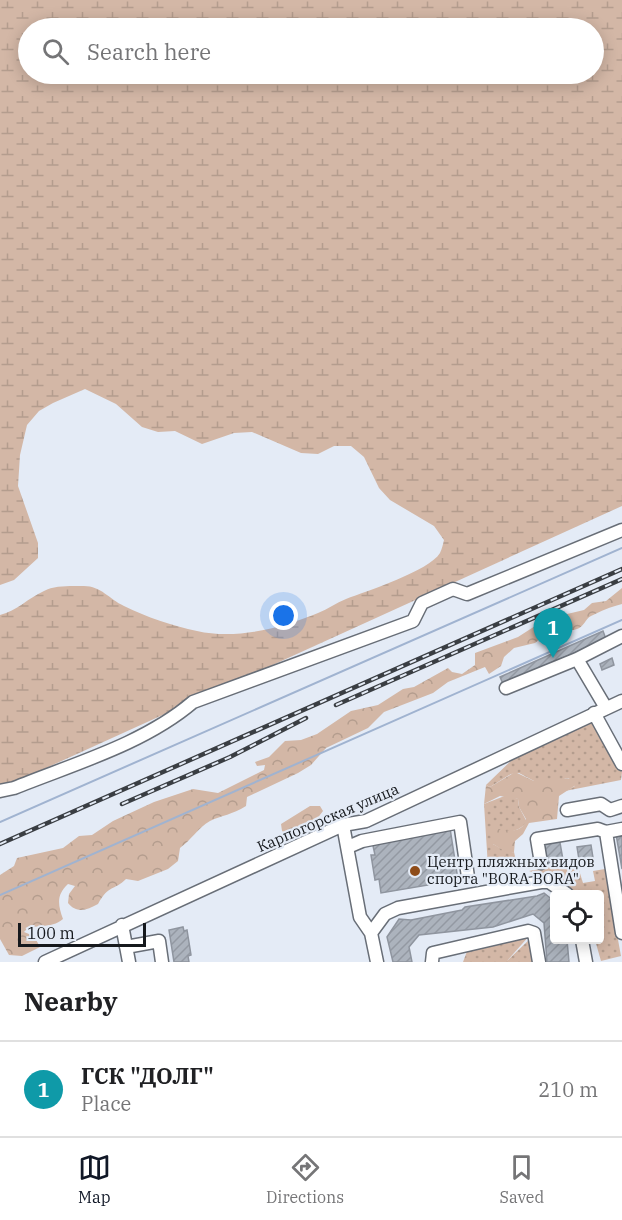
<!DOCTYPE html>
<meta charset="utf-8">
<style>
body{margin:0;font-family:"IBM Plex Serif",serif;background:#f2f2f2;color:#202124}
.controls{position:absolute;right:18px;bottom:18px;display:grid;overflow:hidden;border-radius:6px;box-shadow:0 3px 15px #0003}
.controls button{width:54px;height:54px;display:grid;place-items:center;padding:0;border:0;border-bottom:2px solid #e0e0e0;background:#fff;color:#202124;font:30px sans-serif}
.scale{position:absolute;left:18px;bottom:15px;width:128px;box-sizing:border-box;padding-left:6px;border:3px solid #16191d;border-top:0;font-size:16px;line-height:21px;white-space:nowrap;color:#16191d;-webkit-text-stroke:4px #e4ebf6;paint-order:stroke}
.you{position:absolute;left:284px;top:616px;width:21px;height:21px;margin:-15px;border:4px solid #fff;border-radius:50%;background:#1a73e8;box-shadow:0 0 0 9px #1a73e833}
.badge{display:grid;place-items:center;width:39px;height:39px;border-radius:50%;background:#111827;color:#fff;font-size:20px;font-weight:700}
.pin{position:absolute;translate:-50% -50px;filter:drop-shadow(0 2px 3px #0008)}
.pin::after{content:'';position:absolute;top:32px;width:21px;height:18px;background:inherit;clip-path:polygon(0 0,100% 0,50% 100%)}
.list{margin:0;padding:0;list-style:none}
h2{display:flex;justify-content:space-between;align-items:center;height:78px;margin:0;padding:0 24px;font-size:26px}
h2 small{font-size:20px;font-weight:400;color:#757577}
.list li{display:grid;grid-template-columns:39px 1fr auto;gap:18px;align-items:center;box-sizing:border-box;height:96px;padding:0 24px;border-top:2px solid #e0e0e0}
.list b{display:block;font-size:22px;white-space:nowrap}
.list p{margin:0;font-size:20px;white-space:nowrap;color:#757577}
.list em{font-size:20px;font-style:normal;color:#757577}
.icon{flex:none;width:33px;height:33px;fill:none;stroke:currentColor;stroke-width:2;stroke-linecap:round;stroke-linejoin:round}
.map{position:relative;flex:none;width:622px;height:962px;overflow:hidden}
.search{position:absolute;background:#fff;box-shadow:0 3px 15px #0003;left:18px;right:18px;top:18px;height:66px;display:flex;align-items:center;gap:15px;box-sizing:border-box;padding:0 21px;border-radius:33px;color:#757577;font-size:22px}
.sheet{height:174px;background:#fff}
nav{display:flex;justify-content:space-around;align-items:center;box-sizing:border-box;height:84px;border-top:2px solid #e0e0e0;background:#fff;font-size:16px;color:#757577}
nav a{display:grid;justify-items:center;gap:3px}
nav .on{color:#111827}
.map>svg:first-child{display:block}
.green{fill:url(#green-dots)}
.forest{fill:url(#forest-crowns)}
.wetland{fill:url(#wetland-marsh);fill-rule:evenodd}
.lines{fill:none;stroke-linecap:round;stroke-linejoin:round}
.stream{stroke:#a0b3d0;stroke-width:2}
.building{fill:url(#building-hatch);stroke:#8f959f;stroke-width:1.5}
.minor-casing{stroke:#686e77;stroke-width:15}
.minor{stroke:#fff;stroke-width:12}
.rail-casing{stroke:#3a3e43;stroke-width:4.5}
.rail{stroke:#e4ebf6;stroke-width:2;stroke-dasharray:7;stroke-linecap:butt}
.poi-dot{fill:#8e4c19;stroke:#e4ebf6;stroke-width:2}
.labels{text-anchor:middle;stroke-width:4.5;stroke-linejoin:round;paint-order:stroke}
.street-label{font-size:15px;fill:#16191d;stroke:#e4ebf6}
.poi-label{font-size:15px;fill:#16191d;stroke:#e4ebf6;text-anchor:start}
</style>
<div class="map">
<svg width="622" height="962" viewBox="0 0 622 962">
<defs>
<pattern id="green-dots" width="8" height="8" patternUnits="userSpaceOnUse" patternTransform="scale(1.5)"><rect width="8" height="8" fill="#d3b7a6"/><path d="M2 2h.1M6 6h.1" fill="none" stroke="#b49d8e" stroke-width="1.8" stroke-linecap="round"/></pattern>
<pattern id="forest-crowns" width="20" height="18" patternUnits="userSpaceOnUse" patternTransform="scale(1.5)"><rect width="20" height="18" fill="#d3b7a6"/><path d="M2 6a3 3 0 1 1 6 0M12 15a3 3 0 1 1 6 0" fill="none" stroke="#b49d8e"/></pattern>
<pattern id="wetland-marsh" width="20" height="14" patternUnits="userSpaceOnUse" patternTransform="scale(1.5)"><rect width="20" height="14" fill="#d3b7a6"/><path d="M1 5h8M5 5V1M11 12h8M15 12V8" fill="none" stroke="#b49d8e"/></pattern>
<pattern id="building-hatch" width="6" height="6" patternUnits="userSpaceOnUse" patternTransform="scale(1.5)"><rect width="6" height="6" fill="#acb3bd"/><path d="M-1 1l2-2M0 6l6-6M5 7l2-2" fill="none" stroke="#9399a2"/></pattern>
</defs>
<rect width="100%" height="100%" fill="#e4ebf6"/>
<path class="green" d="M592 720 622 772 621 780 565 791 575 786 569 778 547 782 534 781 519 773 511 774 490 787 486 785 520 752 560 738Z
M507 795 518 799 519 807 527 822C520 831 506 835 497 829L493 844 509 853 514 852 517 865 488 867 484 804Z
M571 863 572 869 579 870 583 883 595 881 593 871 605 869 621 956 601 961 595 940H600V894H574L550 878 529 871Z
M530 935 507 961 531 938 536 962H463L469 946Z"/>
<path class="forest" d="M622 588V604C610 607 601 611 591 616 585 619 584 627 577 629 569 632 561 628 552 629L535 643 514 648 504 657 501 666 489 674 485 667 448 682 433 693 384 712 368 728 326 748 311 765 298 773 247 797 246 806C232 815 222 815 210 821 198 828 191 840 180 848L178 861 168 869 138 881 126 879C114 891 109 884 98 904 87 910 77 914 68 903L69 894 75 886 68 884C56 895 58 905 63 919 51 930 33 922 24 932L34 936 40 947 22 956 9 955 0 939V875L14 866 17 858 63 848 79 836 92 835 113 821 154 802 193 789 218 793 264 770 265 765 257 766 255 762 269 757 285 741 301 740 317 734 351 711 378 705 403 689 414 687 448 668 452 672 462 674 475 665V653L518 637 546 619 584 610 592 603 606 601Z
M515 772 534 781 574 778 579 783 559 796 557 819 529 823 523 834 515 841 514 852 509 854 493 844 490 834 494 827C504 832 524 834 526 819L519 807 518 799 500 796 484 804 486 785 490 787Z
M310 806H320L323 811 310 828 289 836 282 831 281 824Z"/>
<path class="wetland" d="M0 0H622V506L0 789V615C17 611 28 598 44 591 55 585 71 586 84 586 101 586 109 599 124 606 146 617 173 626 197 631 236 640 282 628 318 613 328 609 336 603 346 599 367 591 429 571 440 553 442 549 443 544 444 540L434 526 390 500 379 488 364 457 351 446H334L318 454 301 453 252 432 234 433 202 444 175 431 158 432 142 427 116 404 85 389 53 403 39 411 27 425 20 455 18 486 38 543V558L14 580 0 585ZM28 28H594V74H28Z"/>
<g class="lines">
<path class="stream" d="M0 822C207 730 414 638 622 548
M0 895 622 620"/>
</g>
<path class="building" d="M603 631 606 639 503 684 500 677Z
M612 658 614 665 602 670 600 664Z
M450 828 458 880 381 893 379 879 375 880 371 855H375L372 841Z
M622 833V869L616 834Z
M559 837 563 860 547 863 543 840Z
M591 845 594 864 580 866 577 847Z
M544 893 554 901V940H567L569 962H547L544 923 533 914 493 927 419 935 409 947 412 962H393L387 937 399 919 411 920 462 910 465 907 537 896Z
M183 927 184 931 187 930 191 955 188 956 189 962H174L169 930Z"/>
<g class="lines">
<defs>
<path id="minor" d="M577 659 606 708
M506 688 577 659 622 636
M594 713 622 764
M0 791 14 788C73 764 144 744 193 702L413 621 422 603 453 589 467 594 622 530
M567 810 601 804 610 810 622 806
M343 825 360 917 371 933
M622 829 606 832 622 933
M348 847 362 841 460 822 468 877
M541 863 537 839 598 829 606 832
M122 925 129 962
M582 940 586 962
M126 947 159 941 162 962
M45 962 343 825 366 821 622 701
M377 962 371 933 385 914 398 908 541 882H549L567 894
M432 962 433 953 528 931 534 933 539 962"/>
</defs>
<use href="#minor" class="minor-casing"/>
<use href="#minor" class="minor"/>
<defs>
<path id="rail" d="M336 705 622 579
M122 804 230 757 306 718
M0 844 622 569"/>
</defs>
<use href="#rail" class="rail-casing"/>
<use href="#rail" class="rail"/>
</g>
<circle class="poi-dot" cx="415" cy="871" r="6"/>
<g class="labels">
<g class="street-label">
<text transform="translate(328 818) rotate(-23)" y="5">Карпогорская улица</text>
</g>
<g class="poi-label">
<text x="427" y="867">Центр пляжных видов<tspan x="427" dy="17">спорта "BORA BORA"</tspan></text>
</g>
</g>
</svg>
<div class="controls">
<button><svg class="icon" aria-label="locate" viewBox="0 0 24 24"><circle cx="12" cy="12" r="6"/><path d="M12 2v4M12 18v4M2 12h4M18 12h4"/></svg></button>
</div>
<div class="scale">100 m</div>
<div class="you"></div>
<div class="pin badge" style="left:553px;top:658px;background:#0f9aa8">1</div>
<div class="search"><svg class="icon" aria-label="search" viewBox="0 0 24 24"><circle cx="10" cy="10" r="6"/><path d="M15 15l6 6"/></svg>Search here</div>
</div>
<section class="sheet">
<h2>Nearby<small></small></h2>
<ul class="list">
<li><span class="badge" style="background:#0f9aa8">1</span><div><b>ГСК &quot;ДОЛГ&quot;</b><p>Place</p></div><em>210 m</em></li>
</ul>
</section>
<nav>
<a class="on"><svg class="icon" aria-label="map" viewBox="0 0 24 24"><path d="M3 6l6-2 6 2 6-2v14l-6 2-6-2-6 2zM9 4v14M15 6v14"/></svg>Map</a>
<a><svg class="icon" aria-label="directions" viewBox="0 0 24 24"><path d="M12 3l9 9-9 9-9-9zM9 14v-3h6M13 9l2 2-2 2"/></svg>Directions</a>
<a><svg class="icon" aria-label="saved" viewBox="0 0 24 24"><path d="M7 4h10v16l-5-4-5 4z"/></svg>Saved</a>
</nav>
